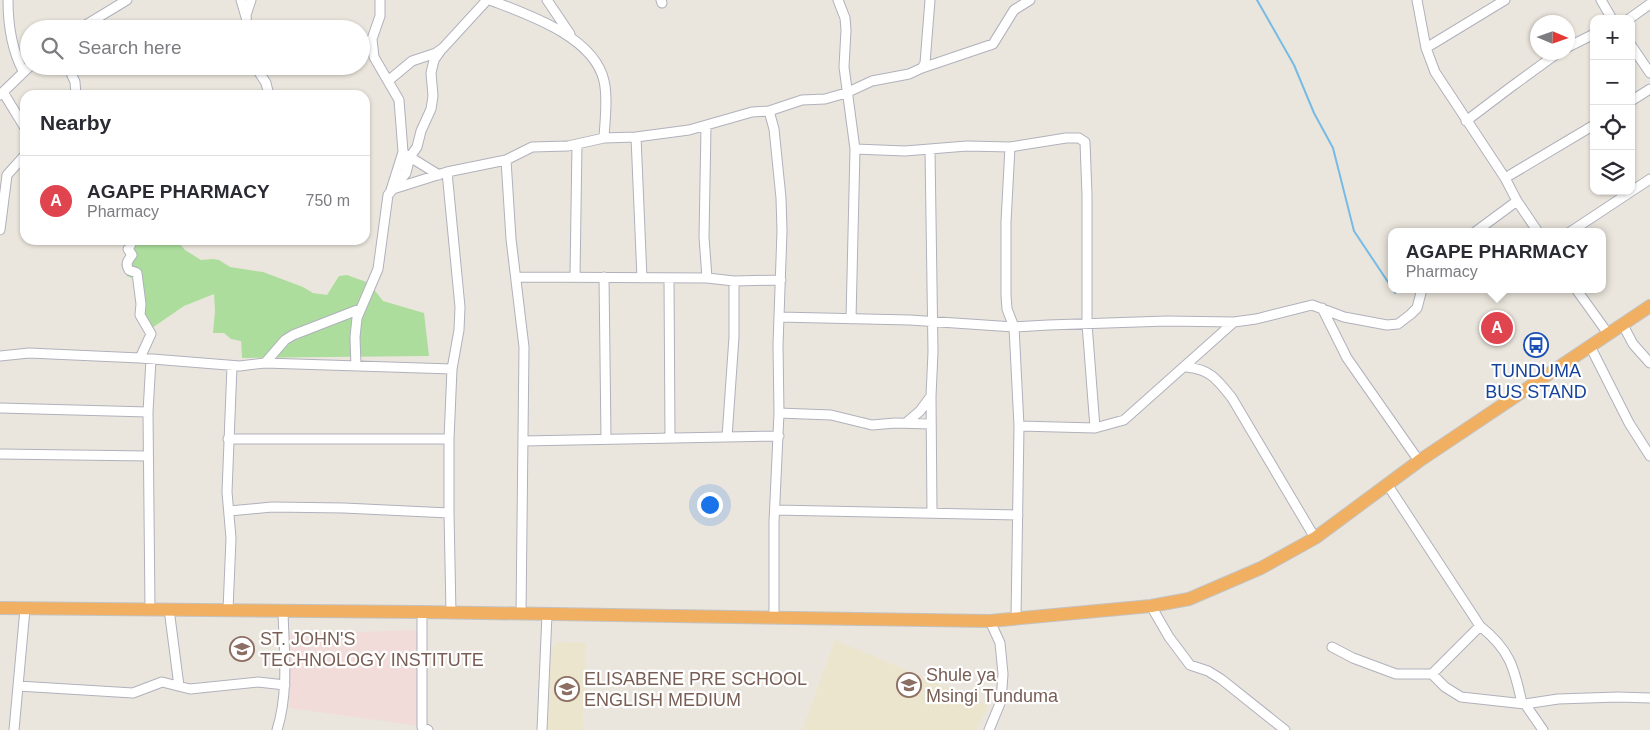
<!DOCTYPE html>
<meta charset="utf-8">
<style>
body{margin:0;font-family:Arial,sans-serif;background:#f7f7f7;color:#2b2b33}
.controls{position:absolute;right:15px;top:15px;display:grid;overflow:hidden;border-radius:10px;box-shadow:0 1px 4px #0004}
.controls button{width:45px;height:45px;display:grid;place-items:center;padding:0;border:0;border-bottom:1px solid #e1e1e2;background:#fff;color:#2b2b33;font:25px sans-serif}
.compass{position:absolute;left:1530px;top:15px;width:45px;height:45px;border-radius:50%;background:#fff;box-shadow:0 1px 4px #0004;rotate:92deg}
.you{position:absolute;left:709px;top:504px;width:18px;height:18px;margin:-12px;border:4px solid #fff;border-radius:50%;background:#1a73e8;box-shadow:0 0 0 8px #1a73e833}
.badge{display:grid;place-items:center;width:32px;height:32px;border-radius:50%;background:#4954ec;color:#fff;font-size:16px;font-weight:700}
.pin{position:absolute;translate:-50% -50%;border:2px solid #fff;box-shadow:0 1px 5px #0006}
.popup{position:absolute;left:1388px;top:228px;width:218px;height:65px;box-sizing:border-box;display:grid;place-content:center;border-radius:10px;background:#fff;filter:drop-shadow(0 1px 4px #0005);font-size:16px;white-space:nowrap;color:#7c7c81}
.popup b{font-size:19px;color:#2b2b33}
.popup::after{content:'';position:absolute;left:50%;top:100%;margin-left:-10px;border:10px solid transparent;border-top-color:#fff}
.list{margin:0;padding:0;list-style:none}
h2{display:flex;justify-content:space-between;align-items:center;height:65px;margin:0;padding:0 20px;font-size:21px}
h2 small{font-size:16px;font-weight:400;color:#7c7c81}
.list li{display:grid;grid-template-columns:32px 1fr auto;gap:15px;align-items:center;box-sizing:border-box;height:90px;padding:0 20px;border-top:1px solid #e1e1e2}
.list b{display:block;font-size:19px;white-space:nowrap}
.list p{margin:0;font-size:16px;white-space:nowrap;color:#7c7c81}
.list em{font-size:16px;font-style:normal;color:#7c7c81}
.icon{flex:none;width:28px;height:28px;fill:none;stroke:currentColor;stroke-width:2;stroke-linecap:round;stroke-linejoin:round}
.map{position:relative;flex:none;width:1650px;height:730px;overflow:hidden}
.search{position:absolute;background:#fff;box-shadow:0 1px 4px #0004;left:20px;top:20px;width:350px;height:55px;display:flex;align-items:center;gap:12px;box-sizing:border-box;padding:0 18px;border-radius:28px;color:#7c7c81;font-size:19px}
.panel{position:absolute;background:#fff;box-shadow:0 1px 4px #0004;left:20px;top:90px;width:350px;height:155px;border-radius:15px}
.map>svg:first-child{display:block}
.education{fill:#ebe5cd}
.medical{fill:#f1dcda}
.green{fill:#acdd9d}
.lines{fill:none;stroke-linecap:round;stroke-linejoin:round}
.stream{stroke:#77bbe5;stroke-width:2}
.minor-casing{stroke:#b0b1bc;stroke-width:11}
.highway-casing{stroke:#c3c3c3;stroke-width:14}
.minor{stroke:#fff;stroke-width:9}
.highway{stroke:#f1b061;stroke-width:12}
.labels{text-anchor:middle;stroke-width:4.5;stroke-linejoin:round;paint-order:stroke}
.transit-label{font-size:18px;fill:#164399;stroke:#fff}
.education-label{font-size:18px;fill:#785e54;stroke:#fff;text-anchor:start}
</style>
<div class="map">
<svg width="1650" height="730" viewBox="0 0 1650 730">
<rect width="100%" height="100%" fill="#ebe6dd"/>
<path class="education" d="M835 640 988 705 976 730H802Z
M557 642 586 643 583 730H548L551 649Z"/>
<path class="medical" d="M422 630 419 726 289 708V634Z"/>
<path class="green" d="M134 240H146L155 244 163 241 170 244H180L185 250 201 260 213 259 219 260 230 267 263 272 303 287 313 293 327 295 339 276 347 275 369 283 383 301 424 313 429 356 242 358 241 341 231 339 224 333H213L215 311 214 294 184 306 152 328C145 312 131 299 136 280L127 276 121 265 136 246Z"/>
<g class="lines">
<path class="stream" d="M1257 0 1294 65 1314 113 1333 148 1354 231 1392 288
M1393 289 1395 293"/>
<defs>
<path id="minor" d="M8 0C8 25 12 50 23 71
M241 0 246 17
M380 0V16L372 39 374 57 399 100 403 152 391 190
M490 0C526 14 594 36 604 81 608 98 605 119 604 138
M547 0 570 34
M661 0 662 3
M838 0 845 18 846 30 844 67 855 149 851 319
M1417 0 1426 48 1435 72 1505 178 1517 201 1538 232
M1601 0 1612 19
M1629 19 1650 4
M79 29 127 0
M247 29 246 15 251 0
M1631 45 1650 73
M1568 47 1594 34
M1426 48 1505 0
M68 66 75 82 76 95
M255 66 266 83 269 95
M922 68 993 44 1014 10 1030 0
M388 81 412 61 436 53 443 48 487 0
M3 92 25 128
M0 95 30 66
M1631 101 1650 89
M769 111 774 129 781 198 782 231 778 345 779 413 774 522V616
M1466 121 1511 87 1559 52
M706 127 704 237 707 278
M636 137 642 278
M1010 147 1006 222V295L1007 309 1014 327 1019 426
M855 149 905 151 967 146 1010 147 1066 138H1079L1085 142 1087 195V324L1095 428
M930 150 933 352 931 396 932 513
M405 154 439 175
M506 160 511 239 524 347 521 614
M447 172 460 307 459 330 452 369 449 439V513L451 613
M1505 178 1594 125
M395 187 406 173 410 157 417 147 421 131 431 109 433 96 431 73 434 60 441 50
M0 230 7 175 25 155
M1475 232 1517 201
M1570 232 1650 179
M126 240 131 244 128 249 132 255C128 260 125 264 129 270L137 273 141 304 140 315 151 334 140 358
M575 276 577 144
M516 277 707 278 734 281 781 280
M604 277 606 439
M669 279 670 438
M1576 289 1609 335
M1322 308 1347 358 1419 461
M779 317 910 320 1014 327 1048 325 1167 321 1234 322 1256 319 1312 305 1344 317 1387 325 1398 324 1411 314 1417 308 1422 289
M1623 325 1633 344 1650 363
M1590 346 1629 423 1650 456
M0 356 29 353 140 358 240 366 265 363 452 369
M265 363 285 340 293 335 360 309
M356 366 355 337 357 318 378 269 388 195 393 189 447 172 506 160 532 147 568 146 604 138 636 137 689 130 752 112 769 111 802 100 825 99 846 93 872 81 909 74 922 68 925 63 930 0
M1186 367C1210 369 1217 379 1232 398L1315 538
M0 408 148 412
M779 413 831 415 872 425 895 423 931 424
M906 423 920 411 931 396
M727 437 734 337V281
M228 439H449
M523 441 779 436
M0 454 148 456
M1387 484 1480 626C1510 650 1514 667 1522 703
M775 510 1018 515
M229 511 272 507 344 508 449 513
M1151 606 1169 637 1190 665 1208 671 1221 679 1285 730
M150 609 148 412 151 359
M169 609 179 686
M228 610 231 538 227 492 232 366
M422 612V727L428 730
M1016 618 1019 426 1095 428 1124 420 1234 322
M1332 647 1353 658 1396 674H1432L1445 687 1461 697 1525 704 1558 699 1618 697 1650 698
M1432 674 1480 626
M18 686 133 693 162 682 190 689 258 682 285 685
M1525 704 1543 730
M14 730 25 609
M277 730C289 692 284 650 283 611
M542 730 547 614
M989 730 1001 701 1003 674 1000 643 990 621"/>
<path id="highway" d="M0 608 422 612 990 621 1151 606 1189 599 1261 568 1315 538 1419 461 1650 306"/>
</defs>
<use href="#minor" class="minor-casing"/>
<use href="#highway" class="highway-casing"/>
<use href="#minor" class="minor"/>
<use href="#highway" class="highway"/>
</g>
<defs>
<symbol id="bus-ring" viewBox="-11 -11 22 22"><circle r="9.5" fill="#fff" stroke="#1a4fb4" stroke-width="1.5"/><path d="M-5-6H5V4H4V6H2V4H-2V6H-4V4H-5ZM-3.5-4V0h7V-4ZM-3.5 1.2v1.5H-2V1.2ZM2 1.2v1.5H3.5V1.2Z" fill="#1a4fb4"/></symbol>
<symbol id="university-ring" viewBox="-11 -11 22 22"><circle r="9.5" fill="#fff" stroke="#8d6e63" stroke-width="1.5"/><path d="M0-5L7-2L0 1L-7-2ZM-4 1L0 2.5L4 1V4Q0 6-4 4Z" fill="#8d6e63"/></symbol>
<symbol id="school-ring" viewBox="-11 -11 22 22"><circle r="9.5" fill="#fff" stroke="#8d6e63" stroke-width="1.5"/><path d="M0-5L7-2L0 1L-7-2ZM-4 1L0 2.5L4 1V4Q0 6-4 4Z" fill="#8d6e63"/></symbol>
</defs>
<g fill-rule="evenodd">
<use href="#bus-ring" x="1522" y="331" width="28" height="28"/>
<use href="#university-ring" x="228" y="635" width="28" height="28"/>
<use href="#school-ring" x="895" y="671" width="28" height="28"/>
<use href="#school-ring" x="553" y="675" width="28" height="28"/>
</g>
<g class="labels">
<g class="transit-label">
<text x="1536" y="377">TUNDUMA<tspan x="1536" dy="21">BUS STAND</tspan></text>
</g>
<g class="education-label">
<text x="260" y="645">ST. JOHN'S<tspan x="260" dy="21">TECHNOLOGY INSTITUTE</tspan></text>
<text x="926" y="681">Shule ya<tspan x="926" dy="21">Msingi Tunduma</tspan></text>
<text x="584" y="685">ELISABENE PRE SCHOOL<tspan x="584" dy="21">ENGLISH MEDIUM</tspan></text>
</g>
</g>
</svg>
<div class="controls">
<button>+</button>
<button>−</button>
<button><svg class="icon" aria-label="locate" viewBox="0 0 24 24"><circle cx="12" cy="12" r="6"/><path d="M12 2v4M12 18v4M2 12h4M18 12h4"/></svg></button>
<button><svg class="icon" aria-label="layers" viewBox="0 0 24 24"><path d="M12 4l9 5-9 5-9-5zM3 14l9 5 9-5"/></svg></button>
</div>
<svg class="compass" viewBox="-18 -18 36 36"><path d="M0-13l5 13h-10z" fill="#e53935"/><path d="M0 13l5-13h-10z" fill="#7c7c81"/></svg>
<div class="you"></div>
<div class="pin badge" style="left:1497px;top:328px;background:#e0444e">A</div>
<div class="popup"><b>AGAPE PHARMACY</b>Pharmacy</div>
<div class="search"><svg class="icon" aria-label="search" viewBox="0 0 24 24"><circle cx="10" cy="10" r="6"/><path d="M15 15l6 6"/></svg>Search here</div>
<section class="panel">
<h2>Nearby<small></small></h2>
<ul class="list">
<li><span class="badge" style="background:#e0444e">A</span><div><b>AGAPE PHARMACY</b><p>Pharmacy</p></div><em>750 m</em></li>
</ul>
</section>
</div>
